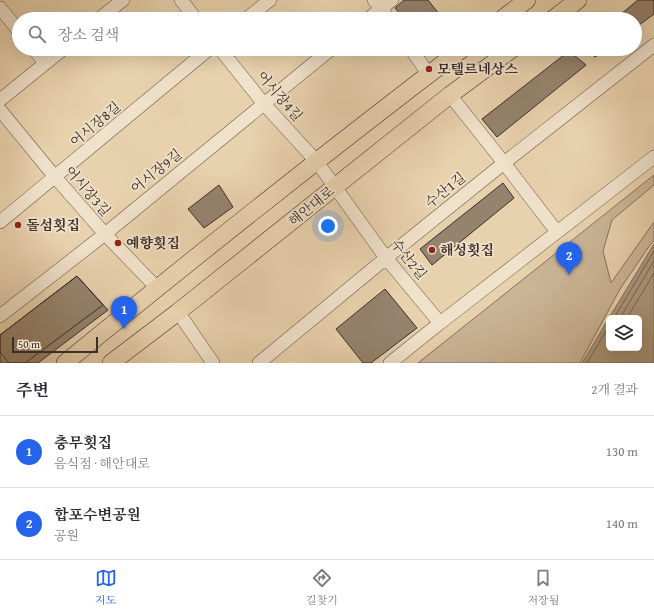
<!DOCTYPE html>
<html lang="ko">
<meta charset="utf-8">
<style>
body{margin:0;font-family:"Gentium Book Plus","Noto Serif KR",serif;background:#f2f2f3;color:#2b2b33}
.controls{position:absolute;right:12px;bottom:12px;display:grid;overflow:hidden;border-radius:6px;box-shadow:0 4px 16px #0002}
.controls button{width:36px;height:36px;display:grid;place-items:center;padding:0;border:0;border-bottom:1px solid #e1e1e2;background:#fff;color:#2b2b33;font:20px sans-serif}
.scale{position:absolute;left:12px;bottom:10px;width:86px;box-sizing:border-box;padding-left:4px;border:2px solid #3c2f2a;border-top:0;font-size:11px;line-height:14px;white-space:nowrap;color:#3c2f2a;-webkit-text-stroke:3px #f0e1ca;paint-order:stroke}
.you{position:absolute;left:328px;top:226px;width:14px;height:14px;margin:-10px;border:3px solid #fff;border-radius:50%;background:#1a73e8;box-shadow:0 0 0 6px #1a73e833}
.badge{display:grid;place-items:center;width:26px;height:26px;border-radius:50%;background:#2563eb;color:#fff;font-size:13px;font-weight:700}
.pin{position:absolute;translate:-50% -33px;filter:drop-shadow(0 1px 2px #0008)}
.pin::after{content:'';position:absolute;top:21px;width:14px;height:12px;background:inherit;clip-path:polygon(0 0,100% 0,50% 100%)}
.list{margin:0;padding:0;list-style:none}
h2{display:flex;justify-content:space-between;align-items:center;height:52px;margin:0;padding:0 16px;font-size:17px}
h2 small{font-size:13px;font-weight:400;color:#7c7c81}
.list li{display:grid;grid-template-columns:26px 1fr auto;gap:12px;align-items:center;box-sizing:border-box;height:72px;padding:0 16px;border-top:1px solid #e1e1e2}
.list b{display:block;font-size:15px;white-space:nowrap}
.list p{margin:0;font-size:13px;white-space:nowrap;color:#7c7c81}
.list em{font-size:13px;font-style:normal;color:#7c7c81}
.icon{flex:none;width:22px;height:22px;fill:none;stroke:currentColor;stroke-width:2;stroke-linecap:round;stroke-linejoin:round}
.map{position:relative;flex:none;width:654px;height:363px;overflow:hidden}
.search{position:absolute;background:#fff;box-shadow:0 4px 16px #0002;left:12px;right:12px;top:12px;height:44px;display:flex;align-items:center;gap:10px;box-sizing:border-box;padding:0 14px;border-radius:22px;color:#7c7c81;font-size:15px}
.sheet{height:196px;background:#fff}
nav{display:flex;justify-content:space-around;align-items:center;box-sizing:border-box;height:56px;border-top:1px solid #e1e1e2;background:#fff;font-size:11px;color:#7c7c81}
nav a{display:grid;justify-items:center;gap:2px}
nav .on{color:#2563eb}
.map>svg:first-child{display:block}
.green{fill:#cbb597;stroke:#847260}
.water{fill:#ae9a80;stroke:#806f5e}
.lines{fill:none;stroke-linecap:round;stroke-linejoin:round}
.shore{stroke:#756455;stroke-width:1}
.building{fill:#95836e;stroke:#3c2f2a}
.minor-casing{stroke:#67584b;stroke-width:14}
.major-casing{stroke:#3c2f2a;stroke-width:18}
.minor{stroke:#f0e1ca;stroke-width:13}
.major{stroke:#e8d1ad;stroke-width:17}
.poi-dot{fill:#8f2418;stroke:#f0e1ca;stroke-width:1.5}
.labels{text-anchor:middle;stroke-width:3.5;stroke-linejoin:round;paint-order:stroke}
.poi-label{font-size:14px;font-weight:bold;fill:#3c2f2a;stroke:#f0e1ca;text-anchor:start}
.street-label{font-size:14px;fill:#3c2f2a;stroke:#f0e1ca}
</style>
<div class="map">
<svg width="654" height="363" viewBox="0 0 654 363">
<rect width="100%" height="100%" fill="#e8d1ad"/>
<filter id="stains"><feTurbulence type="fractalNoise" baseFrequency=".005" numOctaves="4"/><feColorMatrix values="0 0 0 0 .2 0 0 0 0 .09 0 0 0 0 .02 0 0 0 .5 -.17"/></filter>
<radialGradient id="worn" r=".72"><stop offset=".6" stop-color="#630" stop-opacity="0"/><stop offset="1" stop-color="#630" stop-opacity=".3"/></radialGradient>
<path class="green" d="M654 175V185L612 220 603 251 611 283 654 222V241L650 245 620 289 580 363H418Z"/>
<path class="water" d="M654 244V363H582L609 318V348H639V318H609Z"/>
<g class="lines">
<path class="shore" d="M614 318 654 251
M620 318 654 261
M627 318 654 273
M587 363 609 326"/>
</g>
<path class="building" d="M404 0H428L443 19H404L395 8Z
M638 0H653L654 1V14L635 28V19H615Z
M587 49H606L595 57Z
M569 51 586 65 497 137 482 119Z
M503 183 514 198 432 265 420 249Z
M219 185 233 207 204 228 188 209Z
M77 276 108 310 38 363H0V335Z
M77 276 103 305 25 363H9L0 352V335Z
M385 289 417 328 371 363H363L336 329Z"/>
<g class="lines">
<defs>
<path id="minor" d="M181 0 196 19
M374 0 389 19
M0 8 19 31
M99 19 123 0
M246 19 270 0
M368 19 392 0
M34 49 45 63
M220 49 264 104 317 162 386 258 440 323 390 363
M411 49 429 75
M450 95 504 163 557 232
M0 100 63 49
M0 110 55 177 105 234 157 288
M0 222 209 49
M178 312 213 363
M0 316 105 234 331 49
M440 323 654 157
M259 363 386 258 504 163 654 45"/>
<path id="major" d="M502 19 527 0
M553 19 578 0
M65 363C196 256 328 151 462 49
M111 363 178 312 450 95 512 49"/>
</defs>
<use href="#minor" class="minor-casing"/>
<use href="#major" class="major-casing"/>
<use href="#minor" class="minor"/>
<use href="#major" class="major"/>
</g>
<g class="poi-dot">
<circle cx="429" cy="69" r="4"/>
<circle cx="18" cy="225" r="4"/>
<circle cx="118" cy="243" r="4"/>
<circle cx="432" cy="250" r="4"/>
</g>
<g class="labels">
<g class="poi-label">
<text x="437" y="74">모텔르네상스</text>
<text x="26" y="230">돌섬횟집</text>
<text x="126" y="248">예향횟집</text>
<text x="440" y="255">해성횟집</text>
</g>
<g class="street-label">
<text transform="translate(280 96) rotate(49)" y="5">어시장4길</text>
<text transform="translate(95 124) rotate(-40)" y="5">어시장8길</text>
<text transform="translate(156 171) rotate(-39)" y="5">어시장9길</text>
<text transform="translate(445 190) rotate(-39)" y="5">수산1길</text>
<text transform="translate(88 191) rotate(49)" y="5">어시장3길</text>
<text transform="translate(311 206) rotate(-39)" y="5">해안대로</text>
<text transform="translate(409 259) rotate(51)" y="5">수산2길</text>
</g>
</g>
<rect width="100%" height="100%" filter="url(#stains)"/>
<rect width="100%" height="100%" fill="url(#worn)"/>
</svg>
<div class="controls">
<button><svg class="icon" aria-label="layers" viewBox="0 0 24 24"><path d="M12 4l9 5-9 5-9-5zM3 14l9 5 9-5"/></svg></button>
</div>
<div class="scale">50 m</div>
<div class="you"></div>
<div class="pin badge" style="left:124px;top:329px">1</div>
<div class="pin badge" style="left:569px;top:275px">2</div>
<div class="search"><svg class="icon" aria-label="search" viewBox="0 0 24 24"><circle cx="10" cy="10" r="6"/><path d="M15 15l6 6"/></svg>장소 검색</div>
</div>
<section class="sheet">
<h2>주변<small>2개 결과</small></h2>
<ul class="list">
<li><span class="badge">1</span><div><b>충무횟집</b><p>음식점 · 해안대로</p></div><em>130 m</em></li>
<li><span class="badge">2</span><div><b>합포수변공원</b><p>공원</p></div><em>140 m</em></li>
</ul>
</section>
<nav>
<a class="on"><svg class="icon" aria-label="map" viewBox="0 0 24 24"><path d="M3 6l6-2 6 2 6-2v14l-6 2-6-2-6 2zM9 4v14M15 6v14"/></svg>지도</a>
<a><svg class="icon" aria-label="directions" viewBox="0 0 24 24"><path d="M12 3l9 9-9 9-9-9zM9 14v-3h6M13 9l2 2-2 2"/></svg>길찾기</a>
<a><svg class="icon" aria-label="saved" viewBox="0 0 24 24"><path d="M7 4h10v16l-5-4-5 4z"/></svg>저장됨</a>
</nav>
